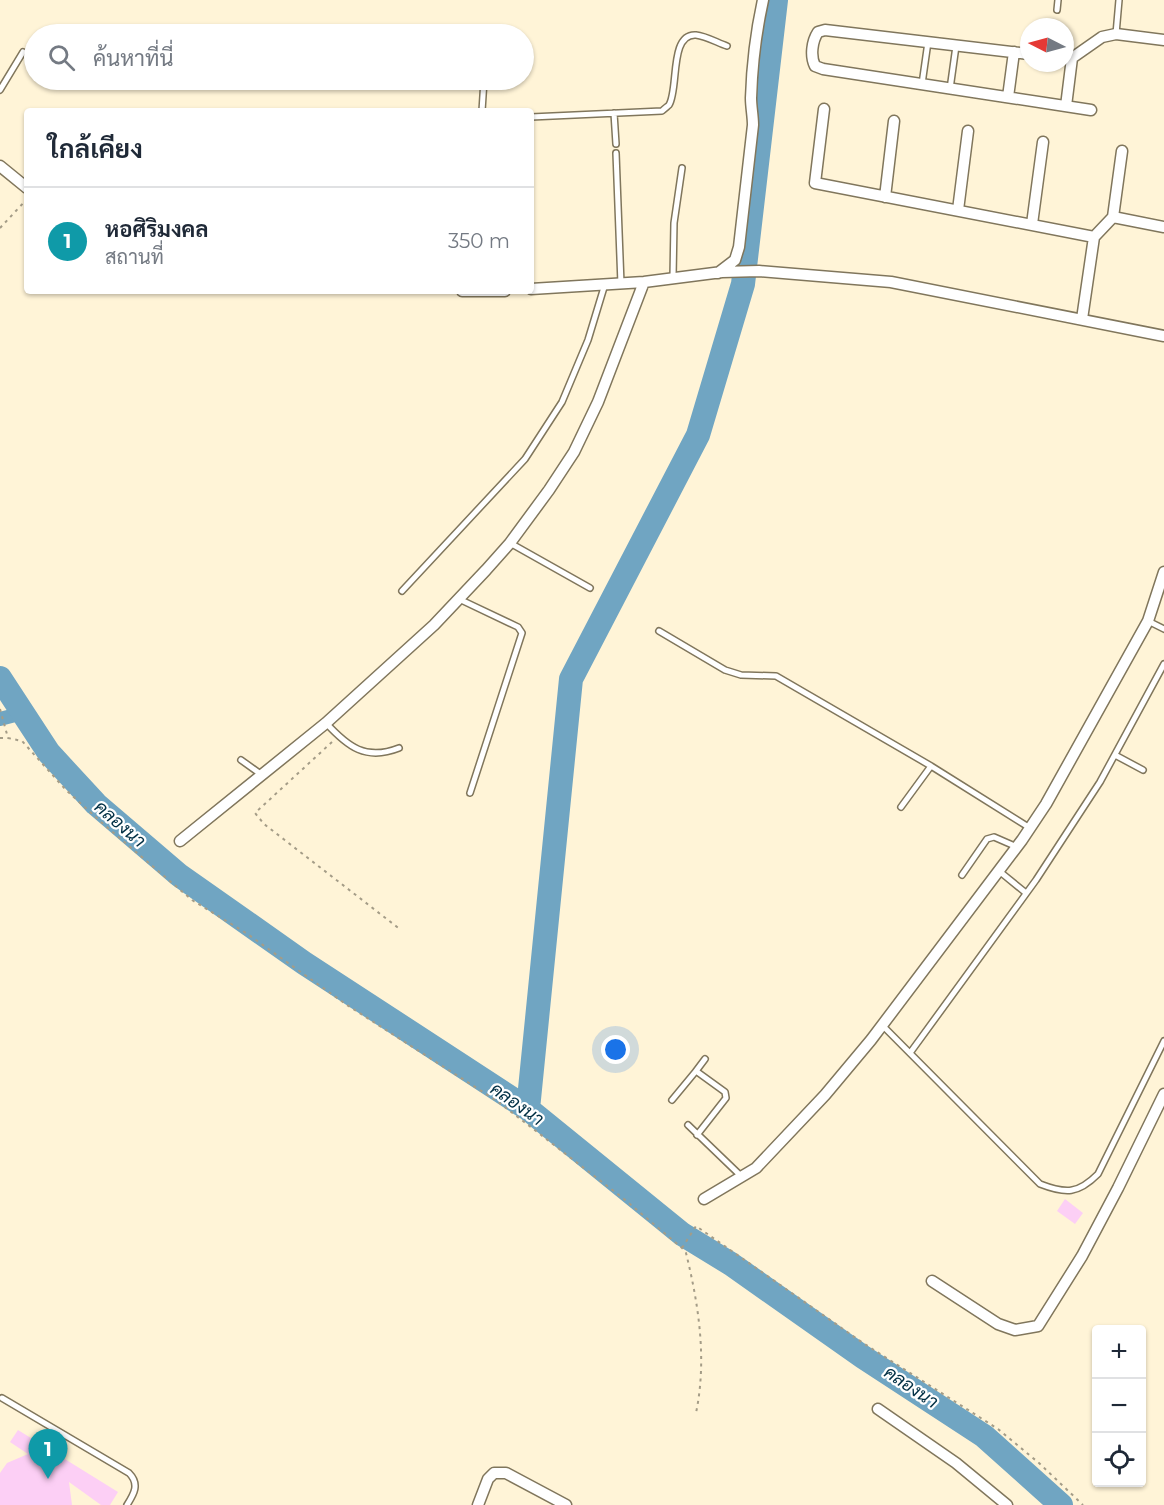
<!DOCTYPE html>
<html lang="th">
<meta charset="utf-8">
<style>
body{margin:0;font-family:Montserrat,Sarabun,sans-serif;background:#f2f2f3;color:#1f2937}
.controls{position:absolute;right:18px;bottom:18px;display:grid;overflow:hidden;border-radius:6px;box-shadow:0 2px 4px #0004}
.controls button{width:54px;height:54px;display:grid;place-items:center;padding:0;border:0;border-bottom:2px solid #e0e1e3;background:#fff;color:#1f2937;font:30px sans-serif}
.compass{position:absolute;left:1020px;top:18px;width:54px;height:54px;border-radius:50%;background:#fff;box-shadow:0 2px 4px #0004;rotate:276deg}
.you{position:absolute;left:616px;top:1050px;width:21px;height:21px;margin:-15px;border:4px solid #fff;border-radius:50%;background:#1a73e8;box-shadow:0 0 0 9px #1a73e833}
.badge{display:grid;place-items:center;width:39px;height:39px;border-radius:50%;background:#d93025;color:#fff;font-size:20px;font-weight:700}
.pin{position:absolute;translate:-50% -50px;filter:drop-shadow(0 2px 3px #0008)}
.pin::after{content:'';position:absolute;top:32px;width:21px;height:18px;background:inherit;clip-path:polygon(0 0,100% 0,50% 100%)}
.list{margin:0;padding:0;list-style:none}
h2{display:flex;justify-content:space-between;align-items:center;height:78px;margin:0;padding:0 24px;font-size:26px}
h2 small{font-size:20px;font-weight:400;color:#747a83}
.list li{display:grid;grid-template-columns:39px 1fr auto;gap:18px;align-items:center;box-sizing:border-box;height:108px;padding:0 24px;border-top:2px solid #e0e1e3}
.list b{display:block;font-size:22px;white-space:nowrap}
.list p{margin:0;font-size:20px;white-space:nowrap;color:#747a83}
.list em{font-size:20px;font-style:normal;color:#747a83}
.icon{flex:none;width:33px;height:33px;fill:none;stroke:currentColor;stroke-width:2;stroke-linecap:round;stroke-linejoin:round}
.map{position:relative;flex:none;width:1164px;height:1505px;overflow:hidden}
.search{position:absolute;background:#fff;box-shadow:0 2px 4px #0004;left:24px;top:24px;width:510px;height:66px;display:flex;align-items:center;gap:15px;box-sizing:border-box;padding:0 21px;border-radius:33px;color:#747a83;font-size:22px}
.panel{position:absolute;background:#fff;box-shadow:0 2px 4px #0004;left:24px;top:108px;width:510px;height:186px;border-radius:6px}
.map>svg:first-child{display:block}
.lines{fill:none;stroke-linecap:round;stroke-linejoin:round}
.canal{stroke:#70a5c2;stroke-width:14}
.river{stroke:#70a5c2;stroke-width:24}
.building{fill:#fccff5}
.lane-casing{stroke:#80765c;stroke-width:8}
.street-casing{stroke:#80765c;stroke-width:13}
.path{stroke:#a49c87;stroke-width:2;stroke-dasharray:3 4.5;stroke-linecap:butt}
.lane{stroke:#fff;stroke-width:5}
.street{stroke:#fff;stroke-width:10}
.labels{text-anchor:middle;stroke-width:4.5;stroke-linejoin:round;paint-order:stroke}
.water-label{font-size:18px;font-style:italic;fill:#002f44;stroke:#fff}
</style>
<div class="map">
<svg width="1164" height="1505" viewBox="0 0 1164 1505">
<rect width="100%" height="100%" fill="#fff4d7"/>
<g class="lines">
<path class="canal" d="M0 719 23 713"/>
<path class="river" d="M0 678 49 753 96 804 179 875 304 963 528 1109 682 1234 731 1264 863 1357 984 1436 1061 1505
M528 1109 571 679 698 435 743 284 776 0"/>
</g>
<path class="building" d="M1065 1199 1083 1213 1075 1224 1057 1211Z
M18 1430 118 1492 110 1505H101L69 1482 72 1505H0V1473L7 1463 28 1454 10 1442Z"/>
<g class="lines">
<defs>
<path id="lane" d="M1057 10 1058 0
M1116 34 1119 0
M922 84 928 42
M950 89 956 46
M0 90 23 52
M482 111 484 80
M614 113 616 144
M531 117 662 111C664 109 668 106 669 105 679 89 669 33 696 35 706 36 718 43 727 46
M616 153 621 284
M673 277 674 223 682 168
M510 543 590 588
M402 591 525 459 562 402 588 340 605 284
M459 599 518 627 522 633 470 793
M1148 621 1164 629
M659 631 725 670 741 675 776 676 931 766 1030 828
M326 723C348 747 366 761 399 748
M1115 755 1143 770
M241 760 262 775
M901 807 931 766
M999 871 1026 893
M962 875 987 839 994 837 1017 847
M882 1025 1040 1184C1066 1194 1078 1194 1098 1174L1164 1041
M910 1053 1036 880 1100 782 1164 664
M696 1071 705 1059
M672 1100 696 1071 725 1092 726 1098 697 1135
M688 1125 741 1176
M2 1398 129 1473C140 1484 134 1494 127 1505"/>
<path id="street" d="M1029 54 825 30 818 32C812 41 810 56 815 66L823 69 1091 110
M1065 57 1072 58 1102 37 1116 34 1164 40
M1008 97 1014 52
M1066 106 1072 58
M824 109 815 183 1094 237 1082 319
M0 166 27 188
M885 197 894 121
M958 210 968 131
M1113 217 1122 151
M1032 224 1043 142
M1094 237 1113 217 1164 227
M718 273 735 260 739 247 753 125C753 116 751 107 751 98 752 65 756 32 763 0
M531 289 644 282 722 272 759 271 891 282 1164 336
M462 291H505
M180 841 326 723 434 625 486 570 510 543 549 490 574 452 598 402 644 282
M704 1199 756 1168 825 1095 871 1040 1022 840 1046 804 1148 621 1164 572
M932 1281 998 1324 1015 1330 1038 1326 1082 1256 1118 1188 1164 1094
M878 1409 956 1463 1007 1505
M478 1505 488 1479 494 1473H506L566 1505"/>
</defs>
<use href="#lane" class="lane-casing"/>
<use href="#street" class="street-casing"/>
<path class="path" d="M0 228 27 199
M0 709 8 738 22 741 66 790 101 822 192 900 246 933 347 1005 497 1101 624 1199 682 1248 686 1253C699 1306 707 1360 696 1413
M0 738H8
M332 742 255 813 264 824 401 930
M682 1248 696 1226 863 1343 998 1429 1039 1463 1083 1505"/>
<use href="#lane" class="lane"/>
<use href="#street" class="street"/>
</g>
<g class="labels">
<g class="water-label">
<text transform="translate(120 824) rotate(41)" y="6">คลองนา</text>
<text transform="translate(517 1104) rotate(35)" y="6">คลองนา</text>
<text transform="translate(911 1387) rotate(34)" y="6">คลองนา</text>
</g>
</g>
</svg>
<div class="controls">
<button>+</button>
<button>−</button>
<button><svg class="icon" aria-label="locate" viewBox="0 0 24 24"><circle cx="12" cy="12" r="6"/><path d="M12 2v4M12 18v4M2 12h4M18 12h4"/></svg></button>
</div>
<svg class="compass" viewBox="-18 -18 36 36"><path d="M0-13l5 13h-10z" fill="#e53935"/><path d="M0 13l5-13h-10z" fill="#747a83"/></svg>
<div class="you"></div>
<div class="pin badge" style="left:48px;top:1479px;background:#0f9aa8">1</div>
<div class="search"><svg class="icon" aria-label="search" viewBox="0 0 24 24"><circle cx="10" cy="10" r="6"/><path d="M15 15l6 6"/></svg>ค้นหาที่นี่</div>
<section class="panel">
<h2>ใกล้เคียง<small></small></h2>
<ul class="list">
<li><span class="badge" style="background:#0f9aa8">1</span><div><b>หอศิริมงคล</b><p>สถานที่</p></div><em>350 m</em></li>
</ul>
</section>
</div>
